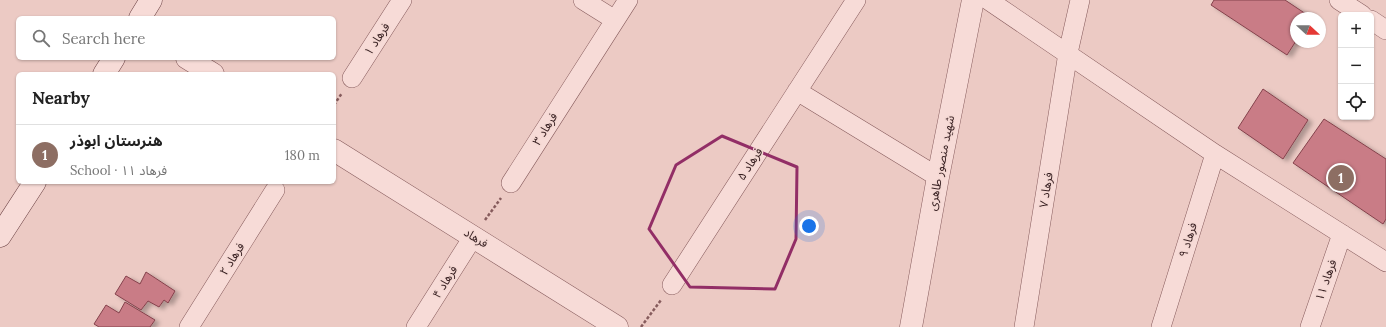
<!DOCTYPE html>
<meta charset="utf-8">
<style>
body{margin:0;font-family:Lora,"Noto Sans Arabic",serif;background:#f6f6f6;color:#222}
.controls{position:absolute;right:12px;top:12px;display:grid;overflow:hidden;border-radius:6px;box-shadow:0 1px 3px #0004}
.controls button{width:36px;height:36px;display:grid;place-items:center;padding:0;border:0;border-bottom:1px solid #e0e0e0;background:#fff;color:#222;font:20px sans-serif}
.compass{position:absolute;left:1290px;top:12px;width:36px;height:36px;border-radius:50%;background:#fff;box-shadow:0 1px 3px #0004;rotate:111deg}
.you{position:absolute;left:809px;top:226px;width:14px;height:14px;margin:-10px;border:3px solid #fff;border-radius:50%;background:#1a73e8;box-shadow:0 0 0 6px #1a73e833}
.badge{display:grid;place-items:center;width:26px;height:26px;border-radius:50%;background:#922e66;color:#fff;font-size:13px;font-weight:700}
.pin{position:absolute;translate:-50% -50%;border:2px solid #fff;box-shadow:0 1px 4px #0006}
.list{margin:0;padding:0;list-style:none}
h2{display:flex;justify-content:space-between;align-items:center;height:52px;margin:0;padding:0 16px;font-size:17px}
h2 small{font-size:13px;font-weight:400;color:#767676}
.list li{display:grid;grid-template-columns:26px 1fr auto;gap:12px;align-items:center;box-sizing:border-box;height:60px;padding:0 16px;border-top:1px solid #e0e0e0}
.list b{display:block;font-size:15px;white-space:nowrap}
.list p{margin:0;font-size:13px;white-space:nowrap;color:#767676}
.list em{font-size:13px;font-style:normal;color:#767676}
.icon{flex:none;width:22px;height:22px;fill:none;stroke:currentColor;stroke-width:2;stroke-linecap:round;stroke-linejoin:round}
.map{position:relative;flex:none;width:1386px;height:327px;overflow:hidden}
.search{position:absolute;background:#fff;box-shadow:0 1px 3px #0004;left:16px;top:16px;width:320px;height:44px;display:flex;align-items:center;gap:10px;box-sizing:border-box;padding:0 14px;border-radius:6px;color:#767676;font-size:15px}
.panel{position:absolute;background:#fff;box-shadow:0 1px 3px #0004;left:16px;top:72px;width:320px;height:112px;border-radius:6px}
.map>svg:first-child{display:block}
.building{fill:#c97b86;stroke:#84424c;filter:url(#shadow)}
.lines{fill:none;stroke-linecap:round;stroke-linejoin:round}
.minor-casing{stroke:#865b5c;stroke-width:20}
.tertiary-casing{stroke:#865b5c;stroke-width:23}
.secondary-casing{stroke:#683e40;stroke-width:23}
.path{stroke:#865b5c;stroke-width:2.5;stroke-dasharray:3 2;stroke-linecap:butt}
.minor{stroke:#f7dbd7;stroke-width:19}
.tertiary{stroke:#f7dbd7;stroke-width:22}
.secondary{stroke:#f7dbd7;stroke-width:22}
.marked{fill:none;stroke:#922e66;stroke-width:3;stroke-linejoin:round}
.labels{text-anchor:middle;stroke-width:3;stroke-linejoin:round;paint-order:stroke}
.street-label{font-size:12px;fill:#361e20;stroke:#f4d8d3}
</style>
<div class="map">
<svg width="1386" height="327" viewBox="0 0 1386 327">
<defs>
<filter id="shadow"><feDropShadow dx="4.5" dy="2.5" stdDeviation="2" flood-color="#0004"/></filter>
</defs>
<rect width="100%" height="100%" fill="#eccac4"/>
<path class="building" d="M1214 0H1285L1312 18H1296V41L1287 55 1211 5Z
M1263 89 1308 120 1283 159 1238 128Z
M1324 119 1386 159V219L1383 224 1293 163Z
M146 272 175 291 168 303 164 300 159 307 148 301 141 310 115 294 126 276 140 284Z
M125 302 155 320 150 327H99L94 324 106 305 119 313Z"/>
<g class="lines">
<defs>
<path id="minor" d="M583 0 615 20
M988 0 1215 154 1386 262
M1339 0 1362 15
M1371 20 1386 30
M352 78 402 0
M797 91 938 177
M511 183 628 0
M672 285 856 0
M189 327 275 190
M416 327 473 237
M1024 327 1068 53 1080 0
M1161 327 1215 154
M1310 327 1342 234"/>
<path id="tertiary" d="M187 58 213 74
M334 150 617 327
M911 327 938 177 973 0"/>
<path id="secondary" d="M140 18 151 0
M104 74 114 58
M0 236 35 182"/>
</defs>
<use href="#minor" class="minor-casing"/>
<use href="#tertiary" class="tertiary-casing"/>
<use href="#secondary" class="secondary-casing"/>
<path class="path" d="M334 105 342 93
M485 220 501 198
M641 327 661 300"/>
<use href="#minor" class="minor"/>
<use href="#tertiary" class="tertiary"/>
<use href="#secondary" class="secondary"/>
</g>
<path class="marked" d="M722 136 797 167 796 239 775 289 690 287 649 229 676 165Z"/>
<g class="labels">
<g class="street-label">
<text transform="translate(377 39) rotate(-57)" y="4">فرهاد ۱</text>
<text transform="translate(545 129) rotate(-58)" y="4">فرهاد ۳</text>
<text transform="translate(941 163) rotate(-79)" y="4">شهید منصور طاهری</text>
<text transform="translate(750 164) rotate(-57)" y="4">فرهاد ۵</text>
<text transform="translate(1046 190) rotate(-81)" y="4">فرهاد ۷</text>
<text transform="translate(476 238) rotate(32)" y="4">فرهاد</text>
<text transform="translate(1188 240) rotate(-73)" y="4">فرهاد ۹</text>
<text transform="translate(232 259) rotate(-58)" y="4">فرهاد ۲</text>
<text transform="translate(1326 280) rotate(-71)" y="4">فرهاد ۱۱</text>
<text transform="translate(445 282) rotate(-58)" y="4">فرهاد ۴</text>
</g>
</g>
</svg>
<div class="controls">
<button>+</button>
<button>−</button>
<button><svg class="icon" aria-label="locate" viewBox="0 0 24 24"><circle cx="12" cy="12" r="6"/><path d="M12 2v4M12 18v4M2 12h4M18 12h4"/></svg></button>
</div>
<svg class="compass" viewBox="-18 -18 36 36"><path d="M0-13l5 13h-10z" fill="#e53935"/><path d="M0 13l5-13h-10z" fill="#767676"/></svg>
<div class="you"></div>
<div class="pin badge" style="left:1341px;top:178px;background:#8d6e63">1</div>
<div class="search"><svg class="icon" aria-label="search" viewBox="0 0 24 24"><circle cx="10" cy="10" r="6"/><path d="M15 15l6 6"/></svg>Search here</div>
<section class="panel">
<h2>Nearby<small></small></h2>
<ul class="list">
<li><span class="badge" style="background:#8d6e63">1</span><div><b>هنرستان ابوذر</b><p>School · فرهاد ۱۱</p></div><em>180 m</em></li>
</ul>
</section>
</div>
